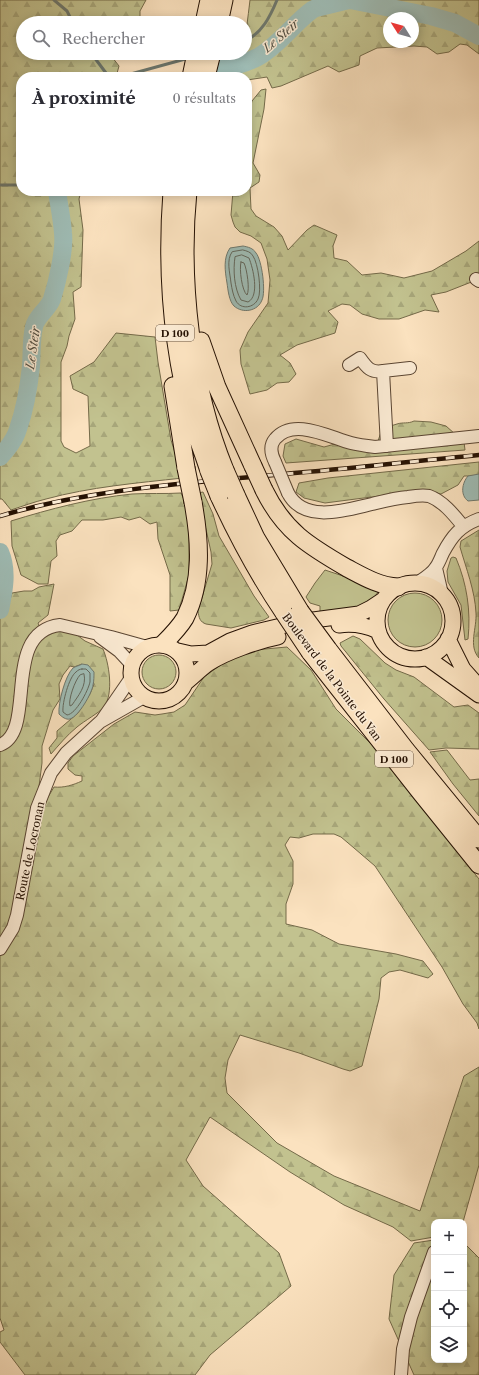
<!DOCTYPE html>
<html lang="fr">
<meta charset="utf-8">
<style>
body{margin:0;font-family:"Libre Caslon Text",serif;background:#f7f7f7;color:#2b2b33}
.controls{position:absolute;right:12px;bottom:12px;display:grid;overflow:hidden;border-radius:8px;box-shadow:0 2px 10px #0003}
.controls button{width:36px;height:36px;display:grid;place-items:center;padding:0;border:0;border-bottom:1px solid #e1e1e2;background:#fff;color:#2b2b33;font:20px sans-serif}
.compass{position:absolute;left:383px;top:12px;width:36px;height:36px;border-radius:50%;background:#fff;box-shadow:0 2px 10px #0003;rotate:307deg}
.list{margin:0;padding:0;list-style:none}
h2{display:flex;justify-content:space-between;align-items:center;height:52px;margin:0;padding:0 16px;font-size:17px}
h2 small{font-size:13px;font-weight:400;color:#7c7c81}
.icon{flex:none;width:22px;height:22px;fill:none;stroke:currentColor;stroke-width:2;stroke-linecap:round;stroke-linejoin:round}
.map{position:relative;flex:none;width:479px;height:1375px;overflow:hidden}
.search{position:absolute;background:#fff;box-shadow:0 2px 10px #0003;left:16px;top:16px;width:236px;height:44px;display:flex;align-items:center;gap:10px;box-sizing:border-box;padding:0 14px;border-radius:22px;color:#7c7c81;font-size:15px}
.panel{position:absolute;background:#fff;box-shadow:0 2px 10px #0003;left:16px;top:72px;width:236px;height:124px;border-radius:16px}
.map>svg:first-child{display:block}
.green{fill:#c2c28f;stroke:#746a49}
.forest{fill:url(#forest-firs);stroke:#746a49;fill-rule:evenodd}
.water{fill:#9fbdb6;stroke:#6e786e}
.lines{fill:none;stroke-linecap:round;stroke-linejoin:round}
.shore{stroke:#62675c;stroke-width:1}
.stream{stroke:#6e786e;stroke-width:3}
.river{stroke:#9fbdb6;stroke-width:18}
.minor-casing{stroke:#5a4532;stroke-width:14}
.major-casing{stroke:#251103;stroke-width:17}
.highway-casing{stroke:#251103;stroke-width:19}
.minor{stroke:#fcecd5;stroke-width:12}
.major{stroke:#fbe2bf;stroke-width:15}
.highway{stroke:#fbe2bf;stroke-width:17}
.rail-casing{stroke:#251103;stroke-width:4.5}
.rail{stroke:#fcecd5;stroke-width:3;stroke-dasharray:9;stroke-linecap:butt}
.minor-bridge-casing{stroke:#5a4532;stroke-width:14;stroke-linecap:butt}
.highway-bridge-casing{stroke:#251103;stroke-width:19;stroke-linecap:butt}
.minor-bridge{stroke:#fcecd5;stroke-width:12}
.highway-bridge{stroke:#fbe2bf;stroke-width:17}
.labels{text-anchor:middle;stroke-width:3;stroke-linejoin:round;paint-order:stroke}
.shield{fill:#fcecd5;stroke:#665342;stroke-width:1}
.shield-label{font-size:10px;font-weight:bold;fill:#251103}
.street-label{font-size:11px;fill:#251103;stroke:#fcecd5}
.water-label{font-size:12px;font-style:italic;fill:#504d42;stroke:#fcecd5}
</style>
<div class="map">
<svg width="479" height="1375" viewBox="0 0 479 1375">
<defs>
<pattern id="forest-firs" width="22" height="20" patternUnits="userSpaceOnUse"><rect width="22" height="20" fill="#c2c28f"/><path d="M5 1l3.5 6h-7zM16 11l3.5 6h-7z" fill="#a7a67a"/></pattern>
</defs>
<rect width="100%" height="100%" fill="#fbe2bf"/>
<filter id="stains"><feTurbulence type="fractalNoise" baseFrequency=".005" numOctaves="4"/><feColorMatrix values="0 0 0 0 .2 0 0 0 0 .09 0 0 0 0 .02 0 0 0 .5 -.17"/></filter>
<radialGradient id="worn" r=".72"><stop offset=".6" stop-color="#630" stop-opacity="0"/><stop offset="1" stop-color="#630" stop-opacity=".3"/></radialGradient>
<path class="green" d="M453 557 456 558C467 584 471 611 468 639L465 640 461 605 448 582 447 571 451 558Z
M325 570 355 580 378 592 373 599 361 607 320 614V606L310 603 306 597 315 583Z
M388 620a27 27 0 1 1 54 0a27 27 0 1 1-54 0Z
M142 672a17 17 0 1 1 34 0a17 17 0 1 1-34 0Z"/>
<path class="forest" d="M0 0H146L140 11V19L138 23H23V53H116L112 57 119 66 116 77H21V191H81L79 199 83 230 81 287 73 292 75 319 69 336 67 346 61 362V441L64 447 76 453 90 446 88 396 73 389 70 376 94 362 116 333 155 337 158 362 171 440 183 478C137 483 90 487 46 499 34 502 23 506 11 510L2 499H0Z
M250 0H479V54L467 45 460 44 449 52 437 54 427 47 414 46 377 48 360 56 359 65 339 72 328 66 281 86 272 88 267 77 247 80V77H235L241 53H245C245 35 248 18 250 0ZM389 18H413V42H389Z
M266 89 264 109 253 163 260 175 259 182 250 188 251 209 256 216 274 227 282 236 288 250 307 230 314 225 337 235 333 246 334 258 347 261 362 275 381 273 404 278 432 271 466 251 479 241V279L446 292 431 295 439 312 425 310 399 319H379L362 314 350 305 342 304 328 311 338 322 335 333 297 345 280 355 290 363 296 374 289 382 277 383 267 390 250 394 241 364 240 350 248 332 268 303 270 280 267 259 261 243 251 236 240 232 235 227 233 222 231 215 233 191H247V120L252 101 261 90Z
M414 421 431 422 446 426 464 442 465 450 286 463 283 456 285 444 296 439 324 447 335 444H377L381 432 380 428C386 427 391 426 397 424 403 422 408 424 414 421Z
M479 462V476H464L458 485 441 494 432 492 379 496 325 503 304 498 296 492 299 483 328 478Z
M203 492 213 514 219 536 254 596 269 617 264 620 231 628 206 624C200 622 199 618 198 611L212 564 211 552 198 493Z
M181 493 187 506 189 519V575L179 610 170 611V575L158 539 157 522 150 524 140 517 129 520 121 517 103 520H82L72 531 60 535 56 541 57 556 51 561 48 584H38L21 575 12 546 11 521C50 509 91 498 132 494 148 493 165 494 181 493Z
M479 530V658C468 646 477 628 476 613 475 591 466 568 460 547L461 541Z
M54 584 48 615 38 623 40 628 35 642 55 628 73 632 85 641 103 649C109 663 114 693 104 707 99 713 84 721 77 727 67 735 59 745 51 754L49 748 57 738V731L78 713 90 694 94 684 82 664 74 667 70 666 63 675 59 684 60 699 53 710 42 746V763L38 794 41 809 54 787C64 788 73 785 82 781V776L75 775 68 769V763L73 756 114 724 135 712 155 715 162 714 174 712 185 705 204 677 226 661 254 650 287 647 311 670 336 709 377 750 479 879V1029L477 1023 463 1004 442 967 375 866 354 848 341 837 334 834H313L299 838 290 837 285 845 293 861V884L286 904V924L312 930 339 944 396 954 423 961 433 974 428 978 400 970 389 972 381 978 379 999 362 1066 350 1071 343 1069 299 1053 240 1035 228 1060 225 1078 227 1093 277 1143 334 1176 420 1211 464 1076 479 1067V1165L463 1222H434V1237L411 1241 393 1227 344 1205 290 1172 210 1117 186 1160 203 1186 279 1253 291 1286 210 1355 195 1375H25L0 1342V1332L4 1330 0 1318V611L7 610 12 593 24 591H32L39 587Z
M353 636 360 639 385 663 396 670 414 677 454 707 468 705 479 713V749L446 748 429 750 384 699 341 646 340 643Z
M447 750 470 780 479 779V816L453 784 430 752Z
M434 1240V1360H464V1243L479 1258V1375H414L389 1319 394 1275 414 1243Z"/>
<path class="water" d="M243 246C248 247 253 248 256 253 262 260 266 292 262 300 258 311 243 314 234 306 229 301 228 290 227 283 225 271 223 258 230 248Z
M479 474V500L468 501C460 495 462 483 468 476Z
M82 664 88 665 94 672C94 676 94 681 93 685 92 693 79 716 70 719 66 720 62 717 59 714 58 703 65 676 73 668 76 666 79 666 82 664Z"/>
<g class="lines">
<path class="shore" d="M243 250C247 251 251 252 253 256 258 263 262 291 258 299 254 308 241 310 236 301 233 295 232 289 231 283 230 273 226 260 232 252Z
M242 255 249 258C253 268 260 296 248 302L241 300C234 288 233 270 235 257Z
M241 262 244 263C247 269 250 290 247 295 242 291 239 269 241 262Z
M82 669H86L90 673C90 676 90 679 90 682 88 691 76 714 67 715L63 712C62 703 69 677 76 672 78 670 80 669 82 669Z
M84 674C87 686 78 696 72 705L70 706C68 700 75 680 80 675Z"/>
<path class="stream" d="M54 0 67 11 73 23
M245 41C262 33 270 17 277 0
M91 53 109 77
M111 77 127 75 189 58
M0 185H21"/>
<path class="river" d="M350 0 431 16 455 23 479 36
M192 76C214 69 237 68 258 57 279 45 293 24 312 10L316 8 349 0
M0 457C7 449 15 440 18 429 24 412 29 385 31 366 32 353 31 340 34 327 36 316 48 310 52 299 57 283 65 250 63 233 62 219 59 205 57 191
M0 552C8 570 4 591 0 610"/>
<defs>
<path id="minor" d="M476 279 479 281
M349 365 360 358C367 368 371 373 383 371
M387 446 383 371 410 368
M275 462C271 454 269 446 275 439 293 417 329 437 351 443 359 445 367 446 375 447L479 436
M288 493C304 524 346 510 372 504 384 501 395 498 408 497 414 496 423 495 429 496 443 501 454 515 463 526
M436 568 442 594
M417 583C423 579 432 574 436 567 439 563 441 557 443 553 452 536 460 526 479 519
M100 637 119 651 132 665
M102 720 131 678
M0 745C38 731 0 632 60 625L111 637 147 647
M0 949 13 928 17 915 37 808 51 773 66 753 100 722 144 697
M401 1375 403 1349 411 1317 434 1252"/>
<path id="major" d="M377 621a38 38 0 1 1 76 0a38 38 0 1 1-76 0Z
M339 625C353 623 365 625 378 631
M448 639 463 669 478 686
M131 673a28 28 0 1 1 56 0a28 28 0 1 1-56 0Z
M178 651 191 654 208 653 230 641 252 633 298 622 359 614 371 608 383 600
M426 657 479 695
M185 683C193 677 200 669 209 663 226 652 258 641 278 637"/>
<path id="highway" d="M204 23 209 0
M219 23 224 0
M191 77 196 53
M206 77 212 53
M172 191C166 269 172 349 193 424 198 440 204 455 209 471
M188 191C179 280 191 387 225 470
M201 341 217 387 253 466
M173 386 186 468
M264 490C284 531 309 546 347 568 364 577 379 586 398 587
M236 495 256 538 300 611
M219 496C238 537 259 576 284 613
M163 644C171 636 179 628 185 618 203 582 200 540 193 502
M328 649 406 750 479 839
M310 652 421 793 479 865"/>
</defs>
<use href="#minor" class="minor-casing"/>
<use href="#major" class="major-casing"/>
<use href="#highway" class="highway-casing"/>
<use href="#minor" class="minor"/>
<use href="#major" class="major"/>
<use href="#highway" class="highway"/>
<defs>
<path id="rail" d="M0 516C92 489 188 483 284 474 349 469 414 461 479 455"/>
</defs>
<use href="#rail" class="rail-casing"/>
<use href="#rail" class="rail"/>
<defs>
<path id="minor-bridge" d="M275 462 288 493"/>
<path id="highway-bridge" d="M253 466 264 490
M186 468 193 502
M225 470 236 495
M209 471 219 496
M300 611 328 649
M284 613 310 652"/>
</defs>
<use href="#minor-bridge" class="minor-bridge-casing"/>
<use href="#highway-bridge" class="highway-bridge-casing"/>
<use href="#minor-bridge" class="minor-bridge"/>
<use href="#highway-bridge" class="highway-bridge"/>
</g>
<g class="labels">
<g class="shield">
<rect x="156" y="325" width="38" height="16" rx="3"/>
<rect x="375" y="751" width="38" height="16" rx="3"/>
</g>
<g class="shield-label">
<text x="175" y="337">D 100</text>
<text x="394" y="763">D 100</text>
</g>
<g class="street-label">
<text transform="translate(332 677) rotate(53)" y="4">Boulevard de la Pointe du Van</text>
<text transform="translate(30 851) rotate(-78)" y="4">Route de Locronan</text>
</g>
<g class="water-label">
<text transform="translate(281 36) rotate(-41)" y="4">Le Steir</text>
<text transform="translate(33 348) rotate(-82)" y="4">Le Steir</text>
</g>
</g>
<rect width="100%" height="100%" filter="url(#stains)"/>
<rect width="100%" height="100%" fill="url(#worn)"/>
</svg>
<div class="controls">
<button>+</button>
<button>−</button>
<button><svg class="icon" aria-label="locate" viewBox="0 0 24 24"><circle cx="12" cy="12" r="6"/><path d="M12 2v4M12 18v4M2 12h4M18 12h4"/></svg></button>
<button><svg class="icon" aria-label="layers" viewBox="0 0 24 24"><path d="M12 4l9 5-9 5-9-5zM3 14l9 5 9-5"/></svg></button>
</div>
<svg class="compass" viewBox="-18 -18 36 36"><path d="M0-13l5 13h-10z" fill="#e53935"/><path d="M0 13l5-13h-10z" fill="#7c7c81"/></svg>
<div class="search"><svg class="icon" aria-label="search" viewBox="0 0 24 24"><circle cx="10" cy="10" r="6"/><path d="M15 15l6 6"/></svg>Rechercher</div>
<section class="panel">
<h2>À proximité<small>0 résultats</small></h2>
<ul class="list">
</ul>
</section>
</div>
